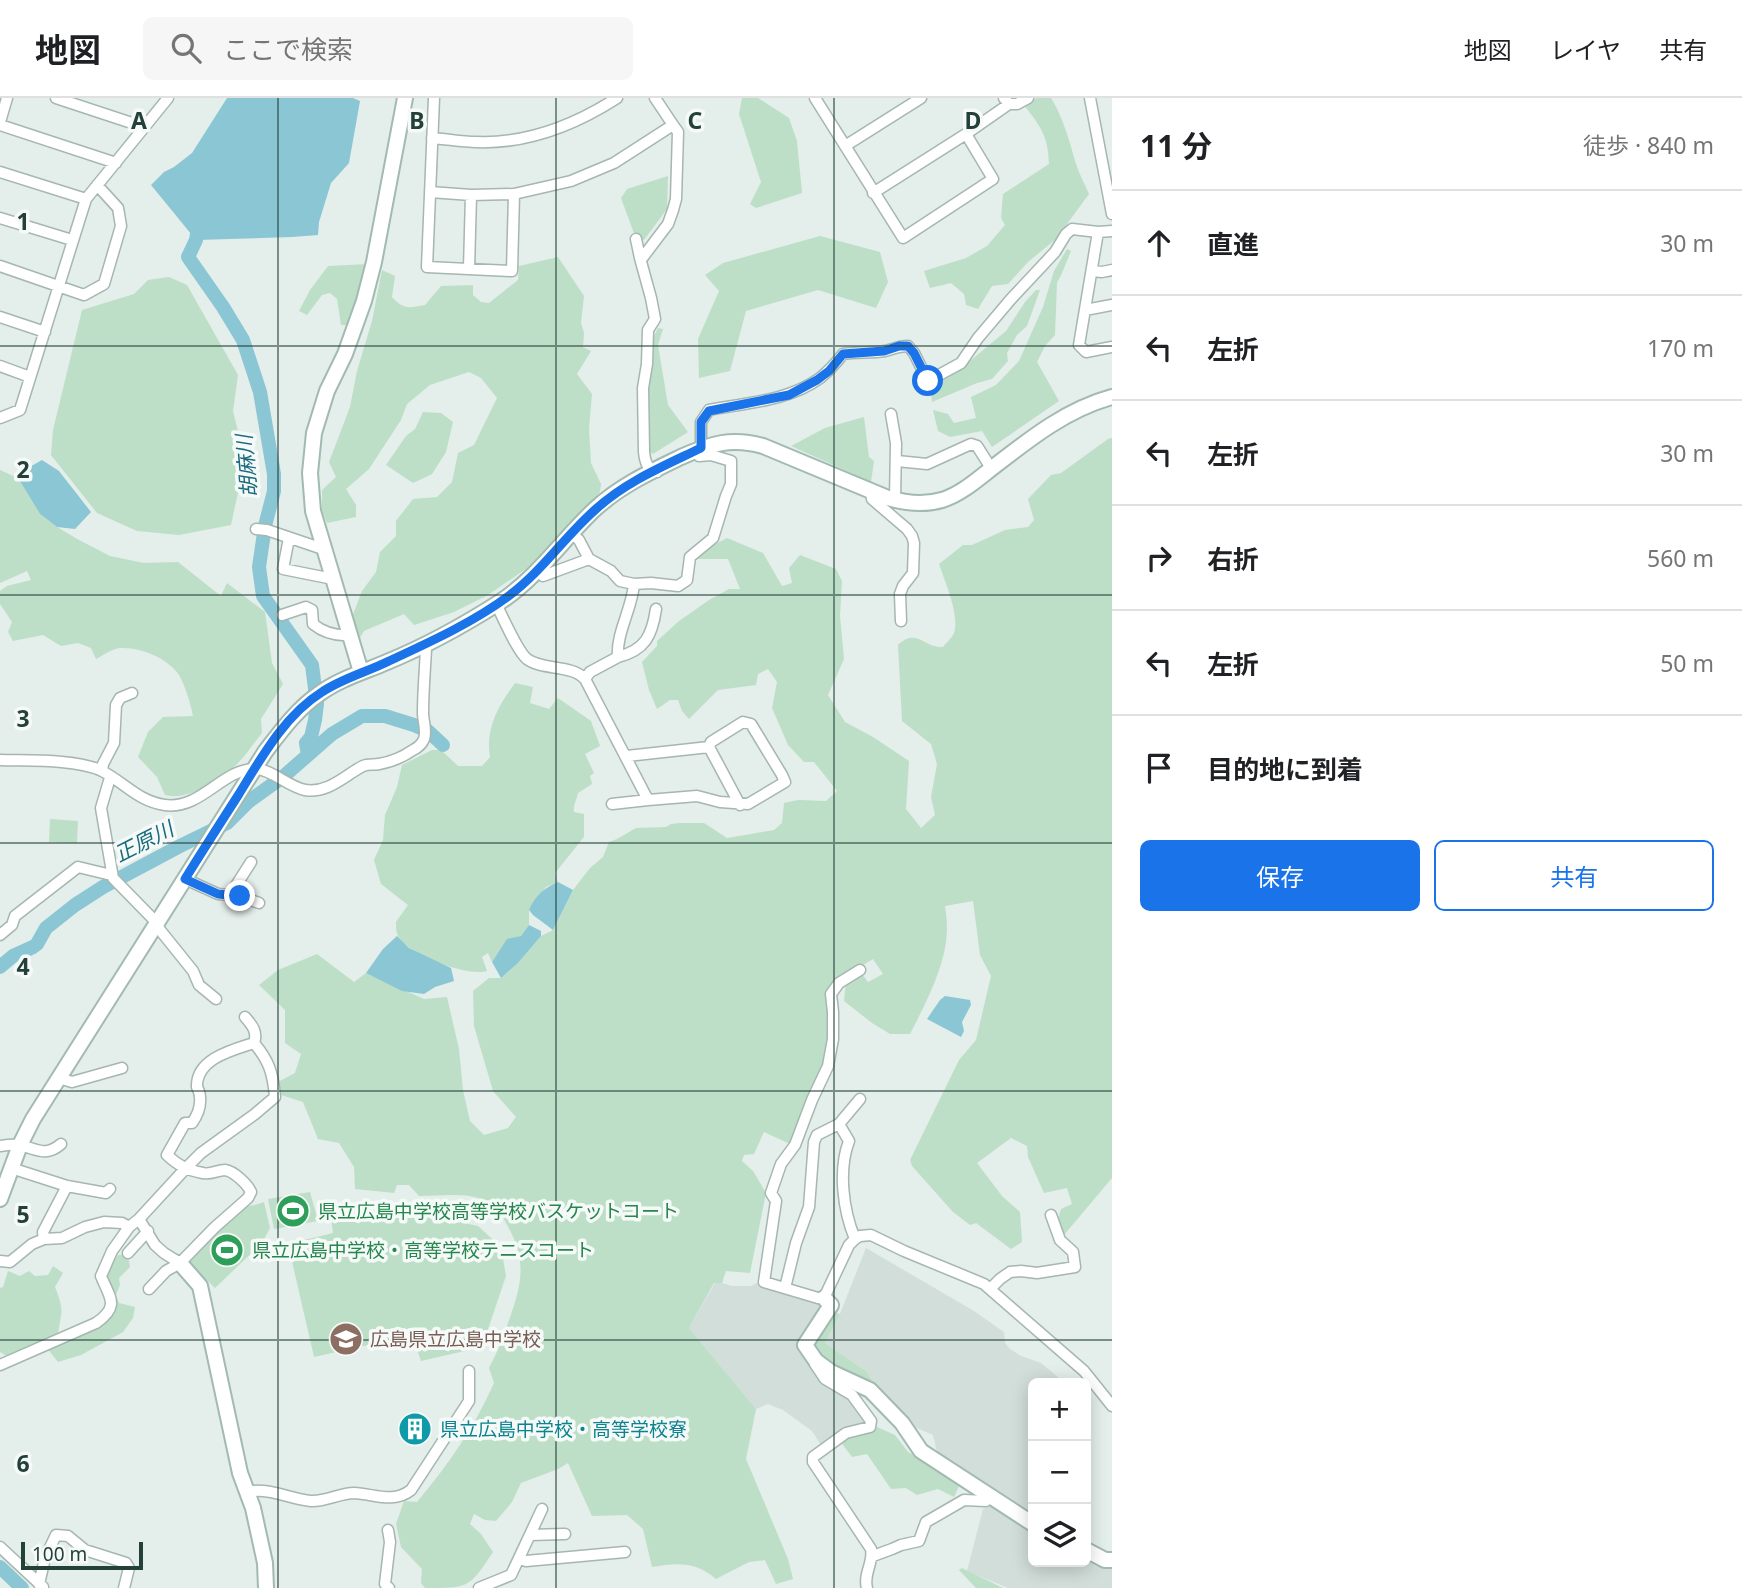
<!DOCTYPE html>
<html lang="ja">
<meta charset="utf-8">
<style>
body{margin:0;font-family:"Noto Sans","Noto Sans JP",sans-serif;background:#f6f6f6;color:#202124}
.controls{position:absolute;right:21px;bottom:21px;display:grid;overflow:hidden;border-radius:10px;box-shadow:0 4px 18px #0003}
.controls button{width:63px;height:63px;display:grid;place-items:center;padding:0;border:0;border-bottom:2px solid #e0e0e0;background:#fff;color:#202124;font:35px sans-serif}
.scale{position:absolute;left:21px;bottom:18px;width:122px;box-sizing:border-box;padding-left:7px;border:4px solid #234039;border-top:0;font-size:19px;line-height:24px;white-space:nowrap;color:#234039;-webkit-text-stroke:5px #f5faf8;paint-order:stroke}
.stop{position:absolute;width:21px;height:21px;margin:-16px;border:5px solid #1a73e8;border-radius:50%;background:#fff}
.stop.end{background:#1a73e8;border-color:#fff;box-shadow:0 2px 7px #0008}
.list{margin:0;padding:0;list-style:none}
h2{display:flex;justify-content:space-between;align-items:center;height:91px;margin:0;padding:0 28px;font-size:30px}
h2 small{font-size:23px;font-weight:400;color:#757577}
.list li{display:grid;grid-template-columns:46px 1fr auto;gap:21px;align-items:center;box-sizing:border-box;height:105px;padding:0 28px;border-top:2px solid #e0e0e0}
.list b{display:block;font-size:26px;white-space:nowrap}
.list em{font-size:23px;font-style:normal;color:#757577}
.actions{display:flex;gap:14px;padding:21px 28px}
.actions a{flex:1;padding:16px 0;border:2px solid #1a73e8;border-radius:10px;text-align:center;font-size:24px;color:#1a73e8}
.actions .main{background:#1a73e8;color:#fff}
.icon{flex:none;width:38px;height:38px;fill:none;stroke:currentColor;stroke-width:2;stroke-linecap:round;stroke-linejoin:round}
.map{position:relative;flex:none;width:1112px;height:1490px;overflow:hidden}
header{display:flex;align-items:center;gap:42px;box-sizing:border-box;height:98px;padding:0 35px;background:#fff;border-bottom:2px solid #e0e0e0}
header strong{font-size:33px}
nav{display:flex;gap:38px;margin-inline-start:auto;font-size:24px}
.search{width:490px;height:63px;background:#f6f6f6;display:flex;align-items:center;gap:18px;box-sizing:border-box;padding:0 24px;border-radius:10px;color:#757577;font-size:26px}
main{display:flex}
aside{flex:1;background:#fff}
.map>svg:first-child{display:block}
.built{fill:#d2ded9}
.green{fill:#bddfc7}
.water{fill:#8bc6d4}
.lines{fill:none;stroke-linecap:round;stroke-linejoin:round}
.river{stroke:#8bc6d4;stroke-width:14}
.street-casing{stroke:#a6b6b1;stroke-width:13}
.secondary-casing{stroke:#a2bab2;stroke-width:18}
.street{stroke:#fff;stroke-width:10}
.secondary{stroke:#fff;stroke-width:14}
.route{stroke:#1a73e8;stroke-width:9}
.grid{fill:none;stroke:#234039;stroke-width:2;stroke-opacity:0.55}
.labels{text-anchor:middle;stroke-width:7;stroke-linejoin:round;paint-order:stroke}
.leisure-label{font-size:19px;fill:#27864d;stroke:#f5faf8;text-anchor:start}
.education-label{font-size:19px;fill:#785e54;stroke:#f5faf8;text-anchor:start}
.culture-label{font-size:19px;fill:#0d838f;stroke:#f5faf8;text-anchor:start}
.water-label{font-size:21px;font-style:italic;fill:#1a6a7f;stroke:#f5faf8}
.grid-label{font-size:23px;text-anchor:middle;font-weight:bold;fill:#234039;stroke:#f5faf8;stroke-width:7;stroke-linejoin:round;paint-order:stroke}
</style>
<header>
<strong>地図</strong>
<div class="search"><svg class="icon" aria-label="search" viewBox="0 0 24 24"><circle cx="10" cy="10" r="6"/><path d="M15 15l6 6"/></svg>ここで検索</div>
<nav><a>地図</a><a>レイヤ</a><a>共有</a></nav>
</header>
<main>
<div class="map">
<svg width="1112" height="1490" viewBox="0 0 1112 1490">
<rect width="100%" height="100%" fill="#e4eeea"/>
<path class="built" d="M866 1150 974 1213 1004 1234 1005 1245 1010 1251 1021 1258 1041 1265 1065 1285H1033V1406L1031 1414 1014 1406 937 1354 933 1337 910 1327 901 1313 890 1307 876 1289 866 1273 825 1245 840 1216Z
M715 1185H722L732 1188H751L756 1185 824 1206 799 1246 847 1296 868 1322 866 1327 848 1329 821 1347 812 1333 783 1312 768 1306 756 1311 689 1230Z
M991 1408 1021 1428 1033 1433V1464H1086V1458L1095 1468 1112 1470V1490H1008L967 1473 983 1411Z"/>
<path class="green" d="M742 0H758L789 20 797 43 802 95 756 110 750 106 761 84 739 16Z
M1037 0H1051C1062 18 1068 38 1074 59 1077 72 1084 84 1089 96L1056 141 1028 164 1008 186 992 188 978 211 966 207 964 196 951 185 930 190 924 173 966 160 987 148 1005 127 1001 120 1003 96 1049 66C1048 38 1041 29 1024 7Z
M668 78 667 111 644 142 635 138 621 100 627 91Z
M820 138 880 154 888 184 876 210 818 192 746 213 730 273 699 280 698 241 719 193 705 177 723 165Z
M1067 151 1071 153 1062 175 1057 185 1055 237 1045 248 1037 264 1059 303 992 349 982 333 950 339 938 333 933 312 948 316 954 325 976 320 971 299 996 287 1019 263 1043 209 1054 173Z
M558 159 584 198 581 225 584 235 583 249 591 253 577 276 592 296 589 331 591 365 601 386 600 394 533 466 488 497 454 514 414 527 404 516 364 533 358 543 352 519 362 493 376 474 380 454 396 438V423L413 401 437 399 452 384 458 355 474 347 497 300 481 280 469 274 430 287 407 306 401 322 369 371 346 391 356 407V419L327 425 322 413V392L336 379 329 364 350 309 357 273 372 223 382 172 395 178 392 199C404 212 409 210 425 207L441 188 473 187V197L481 204 489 205 518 182 519 168Z
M369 166 350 227H341L337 201 330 195 322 197 307 217 299 213 310 192 328 168Z
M169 179 187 187 238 277 233 313 245 362 231 427 179 437 137 433 97 415 51 357 53 332 82 212 134 196 148 182Z
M1036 192H1040L1027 228 1017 237 1007 255 1008 263 992 281 977 285 932 304 930 287 964 268 1006 233 1025 204Z
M658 230 663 231 658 247 668 307 688 334 653 356 647 352 651 244Z
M423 314 441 315 453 324 446 354 432 376 413 385 386 367 406 338 415 331Z
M864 319 869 359 874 363 871 384 791 348 825 330Z
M1112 340V1080L1064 1137 1057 1125 1061 1111 1072 1106 1067 1090 1044 1095 1028 1059 1027 1048 1011 1040 977 1065 1002 1098 1020 1114 1022 1144 1011 1151 976 1125 970 1127 953 1114 912 1068 910 1062 959 962 976 942 991 878 980 857 973 803 945 808C946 815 947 823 947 830 947 865 926 905 910 936H890L872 925 844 903 846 884 862 876 868 884 883 876 873 861 837 883 826 964 807 1002 790 1046 764 1034 754 1056 744 1057 742 1063 753 1073 766 1095 750 1175 726 1173 722 1185H714L689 1230 756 1311 746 1361 788 1461 793 1481 776 1486 765 1462 749 1464 716 1481C695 1463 677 1465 652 1469L643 1431 627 1417 592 1418 568 1365 558 1371 521 1385 512 1404 496 1423 485 1422 474 1416 470 1426 481 1436 493 1454C469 1490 470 1490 425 1490L421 1485 422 1471 401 1449 396 1426 404 1403 417 1404C448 1367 474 1330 494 1285L489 1270C497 1255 503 1240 508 1225 522 1186 528 1163 506 1125 501 1115 495 1107 484 1102 466 1094 439 1098 419 1098L409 1087H397L394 1095 355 1091 354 1069 339 1045 318 1041 303 1004 278 996 276 985 295 975 301 956 285 945V912L259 887 278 872 317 856 354 884 366 875 424 901 447 899 459 951 463 992 470 1023 484 1037 508 1030 516 1019 493 993 474 928 473 893 489 880H501L518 865 541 838 553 832 573 792 590 770 603 759 609 744 617 741 636 730 666 729 671 726 680 725H704L727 740 774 732 782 725 784 705 798 702 826 703 837 693 814 664H804L788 647 772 610 777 584 768 571 758 576 756 587 718 592 689 621 682 613 678 602H670L657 611 649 592 642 564 657 548V543L679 523 709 502 729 491H740L728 461H698L705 453 714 447 727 440 763 455 782 488 792 485 789 470 800 457 836 471 842 483 840 518 844 561 828 597 845 624 873 639 909 663 906 711 921 730 935 717 931 699 937 666 931 646 902 623 898 547C918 529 924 551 943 549 946 545 952 540 954 535 960 517 945 484 939 466L963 447H972L1005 432 1028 429 1034 422 1028 401 1051 377 1061 375 1108 341Z
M0 372 18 380 40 416 57 429 79 442 110 458 144 465 178 464 221 498 227 485 265 514 272 565 283 586 261 621 262 635C253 646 244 660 234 669 217 684 186 703 165 697L157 679 138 659 148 634 163 619 193 618C191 607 185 587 179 577 168 560 140 549 121 550 113 550 104 557 96 561L91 550 78 545 61 548 43 537 13 543 8 534 12 524 0 506V493L7 488 31 482 27 473 0 485Z
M515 585 533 589 530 605 549 611 558 600 591 623 600 648 585 656 594 675 590 678 592 686 578 695C577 701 573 707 574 714L584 716V739L555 775 558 784 546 789 529 812V827L521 838 507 842 492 864 488 855 482 859 487 873C467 879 411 857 399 840 396 835 396 829 396 824L408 807 381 786 374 762 383 742 385 717 397 689 402 667 432 652H441L458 668H482L490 659C485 630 499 607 515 585Z
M50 721 78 723 77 745 49 744Z
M310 1094 318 1123 274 1131 268 1101Z
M264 1104 270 1130 262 1145 215 1190 190 1166V1160L246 1108 255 1107Z
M330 1112 413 1114 478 1128 501 1149 506 1178 482 1249 421 1263 412 1237 314 1259 288 1146 333 1135Z
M131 1156 128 1158 130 1169 119 1180 120 1187 116 1197 119 1205 135 1209 133 1220 123 1234 81 1257 58 1264 47 1250 105 1222 107 1173 118 1157Z
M53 1168 63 1175 55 1189C64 1211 62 1213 58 1235L7 1258 0 1254V1190L3 1189 8 1173 20 1178 29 1173 35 1178 48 1177Z
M832 1214 840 1216 825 1245 866 1273 876 1289 834 1271 812 1249 815 1236Z
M877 1329 895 1337 908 1354 945 1373 959 1388 954 1399 938 1391 917 1397 906 1390 891 1391 867 1356 852 1359 840 1343 848 1336Z
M962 1470 1003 1490H976L959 1472Z"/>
<path class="water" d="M227 0H353L360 3 349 65 331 85 319 124 318 137 292 139 196 142 151 87 164 74 174 69 192 55Z
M42 362 59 373 91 414 75 431 57 429 40 416 18 380 19 375Z
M558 784 573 792 553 832 533 817 529 812C535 798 544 790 558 784Z
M529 827 541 833V838L518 865 501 880 492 864 507 841 521 838Z
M397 838 409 850 451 870 454 883 435 889 424 896 402 893 366 875 383 851Z
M945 898 970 902 971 907 962 924 964 933 961 939 927 921 940 902Z"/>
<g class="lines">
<path class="river" d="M199 124 196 142 188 159 223 209 243 242 260 294 274 376V393L265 428 259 469 263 498 312 567 317 606 315 622 311 639 306 645 308 657
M0 869 13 858 33 849 37 846 46 830 75 807 103 789 178 749 227 725 248 704 284 678 332 636 362 618H385L414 627 428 633 443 647
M0 1469 22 1490"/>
<defs>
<path id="street" d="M56 0 144 29
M434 0 427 169 512 173 514 96
M815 0 903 140 993 81 966 36
M1090 0 1112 116
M1009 6H1017L1028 0
M0 24 7 0
M0 27 116 65
M432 40C447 41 462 44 476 44 527 46 575 27 617 0
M845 48 921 0
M0 74 86 101
M430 94 471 97 514 96 571 83 614 65 673 27 655 0
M873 95 966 36 1009 6 1004 0
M0 120 72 142
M1112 133 1098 134 1079 247 1086 254 1112 249
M636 141 640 160
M0 168 84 197 104 186 121 128 118 110 97 87
M469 171 471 97
M1092 173 1102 174 1112 172
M1085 212 1112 207
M0 219 45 234
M0 268 30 279
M891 316 896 345 895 402
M0 320 20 312 86 101 168 0
M897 363 927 366 971 346 977 348 991 370
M657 374C647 372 645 363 644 354L643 290 647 266 648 232 655 221 651 200 640 160 643 159 668 126 673 112 676 101 678 34 673 27
M871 394 872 401 907 431 912 438 914 445 913 475 903 488 900 496 901 523
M256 431 267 432 320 450 324 449
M572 436 579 442 589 461 611 473 620 483 634 486
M289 440 283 471 328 480 333 478
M538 473 543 478 589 461
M496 506C503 519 517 553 527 561 543 573 571 566 585 581L648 702 697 698 720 704 748 706 785 684 782 677 751 626 743 624 711 644 709 649 627 658
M282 517 306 509 312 512 313 526C324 535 337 538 350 537
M618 559C645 552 652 538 656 511
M585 581 590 574 618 559C616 535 632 511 634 486L651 485 678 488 687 482 690 459 713 440 726 398 731 386V363L711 357 699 358 698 355 701 350V324L709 312C745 305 789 303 820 280 829 273 836 265 843 256 857 254 871 255 885 253 893 251 899 248 908 248L914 255 928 283 961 265 978 240 1011 201 1055 154 1066 136 1072 131 1098 134
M709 649 740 707
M0 662C29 663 74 661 100 672 123 683 137 703 165 707 202 712 223 669 257 671 272 672 289 689 305 692 328 696 345 677 363 668 368 666 373 667 379 666 390 664 403 659 413 652 417 650 422 646 424 641 427 633 423 623 423 615 423 593 425 572 426 551L423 547
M102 673 103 666 114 645 116 607 120 600 132 595
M112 679 109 683 101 710 113 780 157 825 160 832 193 873 199 887 216 901
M612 706 648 702
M185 781 218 796 240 798 259 805
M230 797 251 764
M0 837 12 827 15 818 78 769 107 776 112 775
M860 872 839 885 831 896 833 914V941L828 968 812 1002 795 1047 781 1066 771 1095 776 1103 764 1184 818 1200H824L849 1147 855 1141 860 1138 871 1137 904 1153 984 1186 1084 1273 1112 1308
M59 980 72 984 122 970
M0 1048C6 1047 12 1046 18 1047 36 1050 45 1060 61 1046
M11 1070 67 1088 106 1095 110 1091
M139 1121 155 1147 164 1155 180 1165
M44 1141 43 1134 67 1088
M855 1141C843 1112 838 1072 849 1043L839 1026 860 1001
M128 1155 148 1133
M0 1163 10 1164 32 1146 44 1141 62 1140 85 1129 104 1124 122 1125 129 1129
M785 1190 796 1145 809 1109 814 1044 817 1037 839 1026
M149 1191 166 1173 180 1165 214 1130 248 1100 251 1094C248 1087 234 1073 225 1072 217 1072 211 1077 203 1075 187 1072 179 1068 167 1057L185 1025H192C197 1018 201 1009 200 999 200 997 198 991 197 989 196 961 232 952 254 945
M990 1191 1000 1181 1010 1174 1021 1173 1037 1175 1075 1169 1073 1154 1060 1142 1051 1117
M815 1266 825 1281 852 1297 871 1323 870 1329 846 1335 813 1359V1364L871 1451C874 1464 863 1476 867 1490
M0 1267 96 1225C121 1208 109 1199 101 1178L112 1153 129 1129 139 1121 186 1070 201 1055 255 1016 275 999C273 975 269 963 254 945 258 934 252 927 245 919
M247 1394C270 1389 289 1401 311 1403 325 1404 340 1395 354 1395 375 1396 393 1406 411 1392L469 1303V1273
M388 1432 390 1444 385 1486 389 1490
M530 1437 565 1436
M0 1449 43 1489
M873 1458 892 1451 901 1447 919 1443 926 1424 964 1402 986 1403 990 1398
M519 1461 526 1463 625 1454
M39 1486 45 1460 56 1437 68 1438 85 1452 126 1465 129 1470 124 1490
M479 1490 511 1477 542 1411"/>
<path id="secondary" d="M361 574 313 413 310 375 314 335 327 293 345 256 364 203 374 164 405 0
M0 1101 20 1047 33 1021 265 654C281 633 297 611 319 596 339 581 364 574 387 564 426 548 464 527 500 504 538 479 562 442 595 411 620 388 650 374 681 359 710 346 731 339 763 348L888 400C905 405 925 407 942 402 962 396 980 379 996 367 1032 339 1068 311 1112 299
M180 1165 200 1188 240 1375 253 1410 265 1465 266 1490
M824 1200 831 1207 805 1247 816 1263 831 1274 870 1292 902 1325 921 1353 1033 1426
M1086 1452 1105 1462H1112"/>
</defs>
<use href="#street" class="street-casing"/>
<use href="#secondary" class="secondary-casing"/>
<use href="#street" class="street"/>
<use href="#secondary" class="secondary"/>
</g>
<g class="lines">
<path class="route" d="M240 798 218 796 185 781C203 752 221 724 239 696 261 660 285 617 322 594 343 580 367 574 389 563 430 544 474 524 510 497 543 472 565 438 596 411 627 383 664 368 701 350V324L709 313 789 297 817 282 829 273 843 256 884 253 899 248H908L914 255 928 283"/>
</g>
<path class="grid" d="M278 0V1490M556 0V1490M834 0V1490M0 248H1112M0 497H1112M0 745H1112M0 993H1112M0 1242H1112"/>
<defs>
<symbol id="stadium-disc" viewBox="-11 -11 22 22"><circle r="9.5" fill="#2e9e5b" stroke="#f5faf8"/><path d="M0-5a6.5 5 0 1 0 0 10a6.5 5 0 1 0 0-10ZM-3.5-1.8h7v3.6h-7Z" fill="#fff"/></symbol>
<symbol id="school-disc" viewBox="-11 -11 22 22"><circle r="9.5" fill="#8d6e63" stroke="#f5faf8"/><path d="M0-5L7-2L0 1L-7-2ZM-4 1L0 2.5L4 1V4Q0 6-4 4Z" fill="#fff"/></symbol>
<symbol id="building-disc" viewBox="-11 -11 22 22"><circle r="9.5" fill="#0f9aa8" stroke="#f5faf8"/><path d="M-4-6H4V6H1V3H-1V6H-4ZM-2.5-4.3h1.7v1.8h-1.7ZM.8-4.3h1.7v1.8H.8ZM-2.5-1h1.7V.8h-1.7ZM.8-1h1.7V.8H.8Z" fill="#fff"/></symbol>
</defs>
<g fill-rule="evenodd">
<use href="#stadium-disc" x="274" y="1094" width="38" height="38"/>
<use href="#stadium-disc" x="208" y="1133" width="38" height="38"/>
<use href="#school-disc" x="327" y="1222" width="38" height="38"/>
<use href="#building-disc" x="396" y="1312" width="38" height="38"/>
</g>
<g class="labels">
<g class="leisure-label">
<text x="318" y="1120">県立広島中学校高等学校バスケットコート</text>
<text x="252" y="1159">県立広島中学校・高等学校テニスコート</text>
</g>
<g class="education-label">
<text x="370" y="1248">広島県立広島中学校</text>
</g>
<g class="culture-label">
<text x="440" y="1338">県立広島中学校・高等学校寮</text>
</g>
<g class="water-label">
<text transform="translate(247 368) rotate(-95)" y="7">胡麻川</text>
<text transform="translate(144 744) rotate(-27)" y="7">正原川</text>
</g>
</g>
<g class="grid-label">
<text x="139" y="31">A</text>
<text x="417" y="31">B</text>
<text x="695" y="31">C</text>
<text x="973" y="31">D</text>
<text x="23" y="132">1</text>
<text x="23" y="380">2</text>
<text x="23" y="629">3</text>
<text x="23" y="877">4</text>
<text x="23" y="1125">5</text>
<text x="23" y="1374">6</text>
</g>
</svg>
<div class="controls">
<button>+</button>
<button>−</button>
<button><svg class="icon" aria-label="layers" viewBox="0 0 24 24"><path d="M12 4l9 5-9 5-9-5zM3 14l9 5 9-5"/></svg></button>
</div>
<div class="scale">100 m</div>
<div class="stop" style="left:928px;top:283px"></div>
<div class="stop end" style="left:240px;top:798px"></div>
</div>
<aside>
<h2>11 分<small>徒歩 · 840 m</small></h2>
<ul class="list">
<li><svg class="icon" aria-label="ahead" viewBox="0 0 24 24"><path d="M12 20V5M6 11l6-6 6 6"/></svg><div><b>直進</b></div><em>30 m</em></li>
<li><svg class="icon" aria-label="left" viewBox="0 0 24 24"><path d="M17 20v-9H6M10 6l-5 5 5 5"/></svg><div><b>左折</b></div><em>170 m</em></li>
<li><svg class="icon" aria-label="left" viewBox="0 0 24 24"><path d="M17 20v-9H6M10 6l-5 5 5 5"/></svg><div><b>左折</b></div><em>30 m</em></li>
<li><svg class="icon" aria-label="right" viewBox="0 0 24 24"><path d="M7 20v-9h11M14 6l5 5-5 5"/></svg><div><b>右折</b></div><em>560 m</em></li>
<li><svg class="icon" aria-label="left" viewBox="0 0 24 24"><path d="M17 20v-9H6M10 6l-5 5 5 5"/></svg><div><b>左折</b></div><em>50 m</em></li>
<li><svg class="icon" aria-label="arrive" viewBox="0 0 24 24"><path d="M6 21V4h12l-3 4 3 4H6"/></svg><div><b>目的地に到着</b></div></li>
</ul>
<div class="actions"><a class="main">保存</a><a>共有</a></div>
</aside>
</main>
